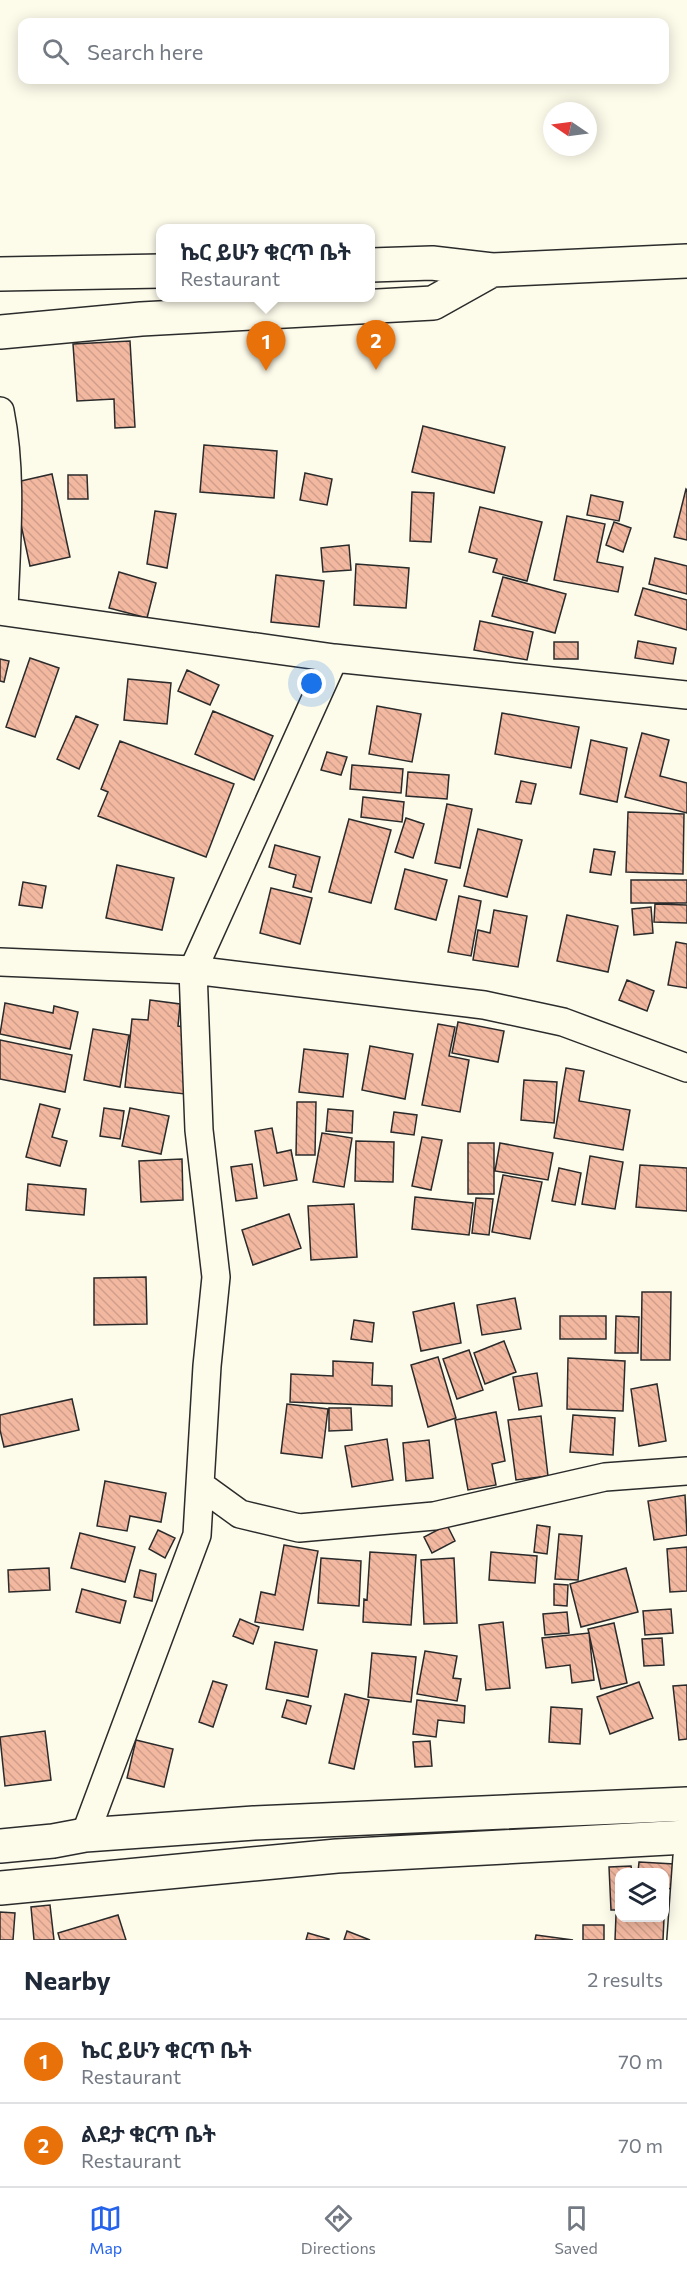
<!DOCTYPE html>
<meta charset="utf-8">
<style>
body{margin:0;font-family:Commissioner,"Noto Sans Ethiopic",sans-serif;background:#f2f2f3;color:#1f2937}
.controls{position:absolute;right:18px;bottom:18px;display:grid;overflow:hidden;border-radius:12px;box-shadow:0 3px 15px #0003}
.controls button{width:54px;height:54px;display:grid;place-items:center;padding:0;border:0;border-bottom:2px solid #e0e1e3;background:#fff;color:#1f2937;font:30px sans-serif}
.compass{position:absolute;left:543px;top:102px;width:54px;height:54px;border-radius:50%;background:#fff;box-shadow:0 3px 15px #0003;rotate:283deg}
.you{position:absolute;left:312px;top:684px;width:21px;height:21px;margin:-15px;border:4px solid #fff;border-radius:50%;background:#1a73e8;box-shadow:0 0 0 9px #1a73e833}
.badge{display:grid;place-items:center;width:39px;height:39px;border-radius:50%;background:#2563eb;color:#fff;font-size:20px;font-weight:700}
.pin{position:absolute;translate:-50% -50px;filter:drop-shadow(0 2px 3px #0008)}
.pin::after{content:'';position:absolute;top:32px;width:21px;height:18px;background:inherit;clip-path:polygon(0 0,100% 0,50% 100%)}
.popup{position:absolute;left:156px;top:224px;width:219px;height:78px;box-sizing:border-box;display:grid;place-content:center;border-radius:12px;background:#fff;filter:drop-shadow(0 2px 4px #0005);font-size:20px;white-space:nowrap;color:#747a83}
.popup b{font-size:22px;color:#1f2937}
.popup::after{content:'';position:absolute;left:50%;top:100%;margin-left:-12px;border:12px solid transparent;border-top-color:#fff}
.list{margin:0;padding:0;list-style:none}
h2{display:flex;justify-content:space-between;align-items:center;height:78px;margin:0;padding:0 24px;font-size:26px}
h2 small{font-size:20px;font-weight:400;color:#747a83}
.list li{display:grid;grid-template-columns:39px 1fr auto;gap:18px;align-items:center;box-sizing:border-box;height:84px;padding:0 24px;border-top:2px solid #e0e1e3}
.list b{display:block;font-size:22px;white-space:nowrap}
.list p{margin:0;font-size:20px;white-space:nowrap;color:#747a83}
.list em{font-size:20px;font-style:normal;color:#747a83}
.icon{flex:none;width:33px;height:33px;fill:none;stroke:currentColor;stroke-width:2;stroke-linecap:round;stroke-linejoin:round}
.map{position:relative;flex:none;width:687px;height:1940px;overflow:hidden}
.search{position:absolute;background:#fff;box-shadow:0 3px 15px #0003;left:18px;right:18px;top:18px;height:66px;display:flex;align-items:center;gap:15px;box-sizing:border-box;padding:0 21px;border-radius:12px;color:#747a83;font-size:22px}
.sheet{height:246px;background:#fff}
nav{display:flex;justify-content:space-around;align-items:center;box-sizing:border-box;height:84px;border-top:2px solid #e0e1e3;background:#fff;font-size:16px;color:#747a83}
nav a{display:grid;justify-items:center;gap:3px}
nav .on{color:#2563eb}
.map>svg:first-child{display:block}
.building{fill:url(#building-back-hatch);stroke:#2b2b2b;stroke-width:1.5}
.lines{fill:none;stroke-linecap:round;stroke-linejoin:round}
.street-casing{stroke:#2b2b2b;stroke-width:30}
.secondary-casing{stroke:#2b2b2b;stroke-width:36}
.highway-casing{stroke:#2b2b2b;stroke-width:36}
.street{stroke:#fdfbea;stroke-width:27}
.secondary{stroke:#fdfbea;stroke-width:33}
.highway{stroke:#fdfbea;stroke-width:33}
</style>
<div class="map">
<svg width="687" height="1940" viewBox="0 0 687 1940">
<defs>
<pattern id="building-back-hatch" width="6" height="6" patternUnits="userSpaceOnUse" patternTransform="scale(1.5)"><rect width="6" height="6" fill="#f2b8a0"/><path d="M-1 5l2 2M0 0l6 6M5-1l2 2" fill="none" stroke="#d09e8a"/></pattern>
</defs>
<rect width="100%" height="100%" fill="#fdfbea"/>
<path class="building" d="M130 341 135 427 115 428 114 399 77 401 73 344Z
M423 426 505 447 494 493 412 472Z
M204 445 277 451 274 498 200 492Z
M305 473 332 479 327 505 300 500Z
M52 474 70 557 30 566 12 483Z
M68 475H87L88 499H68Z
M686 489 687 490V540L674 537Z
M412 492 434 493 431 542 410 541Z
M591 495 623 502 619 521 587 515Z
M480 507 542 522 527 581 493 572 497 559 469 552Z
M155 511 176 514 167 568 147 564Z
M567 516 605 524 597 562 623 567 618 592 554 580Z
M614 522 631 528 623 552 606 545Z
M349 545 351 570 323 572 321 548Z
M655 558 687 566V594L649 584Z
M356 564 409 568 406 608 354 605Z
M119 572 156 583 147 618 109 608Z
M276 575 324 581 319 627 271 622Z
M503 577 566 594 555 633 492 616Z
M643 588 687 600V630L635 615Z
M480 621 533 632 527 660 474 650Z
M638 641 676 648 673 664 635 658Z
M554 642H578V659H554Z
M30 658 59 668 35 737 6 727Z
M0 659 9 661 4 682 0 681Z
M187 670 219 685 210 705 178 691Z
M128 679 171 683 167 724 124 720Z
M377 706 421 714 412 762 369 754Z
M213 711 273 736 254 780 195 754Z
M502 713 579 727 571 768 495 754Z
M76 716 98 725 79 769 57 759Z
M642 733 669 740 660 776 687 783V813L625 797Z
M591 740 627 748 617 802 580 794Z
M120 741 234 784 206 857 98 816 108 792 101 789Z
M327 752 347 757 341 775 321 770Z
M352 765 403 769 401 793 350 789Z
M408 772 449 775 447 799 406 796Z
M521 781 536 784 531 804 516 802Z
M363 797 404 802 402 822 361 817Z
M447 804 472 809 460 868 435 863Z
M628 812 684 814 683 874 626 872Z
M406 818 424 824 413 858 395 852Z
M349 819 391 830 371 903 329 892Z
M478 829 522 840 507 897 464 886Z
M275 845 320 857 311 892 293 887 296 875 269 867Z
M594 849 615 852 611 875 590 872Z
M117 865 174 878 162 930 106 918Z
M405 869 447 880 436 920 395 909Z
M631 880H687V903H631Z
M23 882 46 886 42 908 19 905Z
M271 888 312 898 300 944 260 933Z
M459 896 481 901 471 956 448 952Z
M655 904 687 905V923L654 922Z
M651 907 653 933 634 935 632 909Z
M494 910 527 916 518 967 473 960 478 930 490 933Z
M567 915 618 926 608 972 557 961Z
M676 942 687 944V988L668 985Z
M627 980 654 991 647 1011 619 1000Z
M150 1000 180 1004 178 1026 193 1028 185 1094 125 1087 132 1019 148 1020Z
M5 1003 53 1013 54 1006 78 1012 70 1049 0 1034Z
M458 1022 504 1031 498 1062 452 1053Z
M438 1024 455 1027 449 1056 469 1060 460 1112 422 1105Z
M93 1029 129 1035 120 1087 84 1080Z
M0 1040 72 1055 65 1092 0 1079Z
M370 1046 413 1054 405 1099 362 1090Z
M304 1049 348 1054 343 1097 299 1092Z
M566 1068 584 1071 579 1101 630 1110 623 1150 554 1138Z
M524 1080 557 1082 554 1123 521 1120Z
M297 1102H316L315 1155H296Z
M40 1104 60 1109 52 1137 67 1141 60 1166 26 1157Z
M104 1108 124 1111 120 1139 100 1136Z
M130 1108 169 1116 161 1154 122 1146Z
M328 1109 353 1111 352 1133 326 1131Z
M394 1112 417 1115 414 1135 391 1132Z
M272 1128 277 1153 291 1150 297 1180 264 1186 255 1131Z
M322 1133 352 1138 344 1187 313 1182Z
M422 1137 442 1140 431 1190 412 1186Z
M356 1141 394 1142 393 1182 355 1181Z
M468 1143H494V1194H468Z
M500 1143 553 1153 548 1180 495 1171Z
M590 1156 623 1162 615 1209 582 1204Z
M182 1159 183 1200 141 1202 139 1161Z
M252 1164 257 1198 236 1201 231 1167Z
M640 1165 687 1168V1211L636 1207Z
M559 1168 581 1173 575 1205 552 1201Z
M503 1175 542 1182 530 1239 492 1232Z
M28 1184 86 1189 84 1215 26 1210Z
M415 1197 473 1203 469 1235 412 1229Z
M476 1198 493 1199 489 1235 472 1233Z
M354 1204 357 1257 311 1260 308 1206Z
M289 1214 301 1248 253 1265 242 1230Z
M146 1277 147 1324 94 1325V1278Z
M642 1292H671L670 1360H641Z
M515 1298 521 1329 482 1335 477 1305Z
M454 1303 461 1343 421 1351 413 1312Z
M560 1316H606V1339H560Z
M616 1316 639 1317 638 1353H615Z
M354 1320 374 1323 372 1342 351 1339Z
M504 1341 516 1372 485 1384 474 1353Z
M469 1350 483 1390 457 1399 443 1359Z
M438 1357 456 1418 428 1427 411 1365Z
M568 1358 625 1361 623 1411 567 1409Z
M333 1361 373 1363 372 1385 392 1386V1406L290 1402 291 1374 333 1376Z
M537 1373 542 1406 519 1410 513 1377Z
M657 1384 666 1441 639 1446 631 1389Z
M72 1399 79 1430 4 1447 0 1430V1415Z
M287 1404 328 1409 322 1458 281 1453Z
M329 1408H351L352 1430 329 1431Z
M496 1412 505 1461 492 1464 496 1485 468 1490 455 1420Z
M573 1415 615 1418 613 1455 570 1452Z
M541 1416 548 1476 516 1480 508 1420Z
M387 1439 393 1480 352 1487 345 1446Z
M429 1440 433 1478 406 1481 403 1443Z
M105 1481 166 1493 161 1522 130 1516 127 1531 97 1526Z
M685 1495 687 1535 654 1540 648 1501Z
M447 1525 455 1541 432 1553 424 1537Z
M537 1525 550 1527 547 1554 534 1552Z
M158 1530 175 1538 165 1558 149 1549Z
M80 1533 135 1547 125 1582 71 1568Z
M559 1534 582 1536 578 1580 555 1579Z
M284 1545 318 1551 303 1630 255 1622 261 1592 275 1595Z
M687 1547V1591L670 1592 667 1549Z
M370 1552 416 1555 411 1625 363 1622 364 1599 367 1600Z
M491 1552 537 1556 535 1583 489 1580Z
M321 1558 361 1561 359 1606 318 1603Z
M454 1558 457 1623 424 1624 421 1560Z
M49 1568 50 1590 9 1592 8 1570Z
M626 1568 638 1612 581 1627 570 1584Z
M140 1570 156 1574 152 1601 134 1597Z
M554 1584 568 1585 567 1606 554 1605Z
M82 1589 126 1601 120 1623 76 1612Z
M671 1609 673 1633 645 1635 643 1611Z
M567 1612 569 1633 545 1635 543 1614Z
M240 1619 259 1627 253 1644 233 1636Z
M503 1622 510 1688 486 1690 479 1625Z
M614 1623 627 1683 601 1689 588 1629Z
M589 1633 594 1680 572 1683 570 1665 546 1668 542 1638Z
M662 1638 664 1665 644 1666 642 1639Z
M275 1642 317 1650 308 1697 266 1689Z
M425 1651 457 1656 453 1678 461 1679 457 1701 417 1694Z
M372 1653 416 1657 411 1702 368 1697Z
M213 1681 227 1685 213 1727 199 1722Z
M639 1682 653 1718 610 1734 597 1697Z
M687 1685V1739L679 1740 673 1686Z
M345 1694 369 1700 354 1769 329 1763Z
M287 1700 311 1706 306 1724 282 1717Z
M417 1700 465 1706 464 1723 438 1720 436 1737 413 1734Z
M551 1707 582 1709 580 1744 549 1742Z
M45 1731 51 1780 5 1786 0 1737Z
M136 1740 173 1749 164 1787 127 1778Z
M430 1741 432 1766 415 1767 413 1742Z
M639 1862 674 1864 673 1889 664 1888V1872H638Z
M631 1866 632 1872H620V1910H611L609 1867Z
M50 1905 54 1940H34L31 1907Z
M0 1912 15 1913 13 1940H0Z
M118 1915 126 1940H60L58 1933Z
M616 1915H620V1918H664L663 1940H615Z
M583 1925H604V1940H583Z
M347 1931 370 1940H344Z
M308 1933 329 1939V1940H306Z
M536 1935 573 1940H535Z"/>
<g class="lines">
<defs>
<path id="street" d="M0 411C13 476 6 545 4 611
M0 611 334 658 687 695
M0 962 193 970 484 1005 563 1022 687 1068
M200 1485 240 1514 299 1528 434 1516 605 1477 687 1471
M85 1835 197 1535 207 1366 216 1277 199 1130 193 970 334 658
M681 1940 687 1857"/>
<path id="secondary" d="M0 1846 53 1841 85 1835 254 1823 687 1804
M0 1888 337 1856 687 1837"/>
<path id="highway" d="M371 265 432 263 492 270 687 261
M0 274 161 271
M0 332 141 319 433 303 492 270"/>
</defs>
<use href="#street" class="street-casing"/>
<use href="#secondary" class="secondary-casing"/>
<use href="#highway" class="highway-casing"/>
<use href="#street" class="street"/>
<use href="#secondary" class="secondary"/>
<use href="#highway" class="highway"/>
</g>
</svg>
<div class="controls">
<button><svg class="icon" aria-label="layers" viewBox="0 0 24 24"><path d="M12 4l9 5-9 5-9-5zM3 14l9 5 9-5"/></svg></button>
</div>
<svg class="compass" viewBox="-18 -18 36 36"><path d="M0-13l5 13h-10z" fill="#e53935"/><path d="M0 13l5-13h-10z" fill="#747a83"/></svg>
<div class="you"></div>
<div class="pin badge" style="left:266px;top:371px;background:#e8710a">1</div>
<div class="popup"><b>ኬር ይሁን ቁርጥ ቤት</b>Restaurant</div>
<div class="pin badge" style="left:376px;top:370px;background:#e8710a">2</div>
<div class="search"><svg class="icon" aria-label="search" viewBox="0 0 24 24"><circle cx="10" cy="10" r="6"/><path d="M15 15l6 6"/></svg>Search here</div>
</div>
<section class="sheet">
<h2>Nearby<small>2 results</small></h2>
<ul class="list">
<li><span class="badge" style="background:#e8710a">1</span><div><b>ኬር ይሁን ቁርጥ ቤት</b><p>Restaurant</p></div><em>70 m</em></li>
<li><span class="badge" style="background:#e8710a">2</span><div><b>ልደታ ቁርጥ ቤት</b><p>Restaurant</p></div><em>70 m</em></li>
</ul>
</section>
<nav>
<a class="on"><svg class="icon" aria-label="map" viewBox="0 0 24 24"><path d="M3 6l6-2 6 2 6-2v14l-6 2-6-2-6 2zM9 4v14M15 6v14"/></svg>Map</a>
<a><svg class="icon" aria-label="directions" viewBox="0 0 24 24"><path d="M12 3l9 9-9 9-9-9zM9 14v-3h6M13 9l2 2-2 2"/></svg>Directions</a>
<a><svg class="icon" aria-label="saved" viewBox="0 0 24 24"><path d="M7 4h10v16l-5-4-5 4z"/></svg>Saved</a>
</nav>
